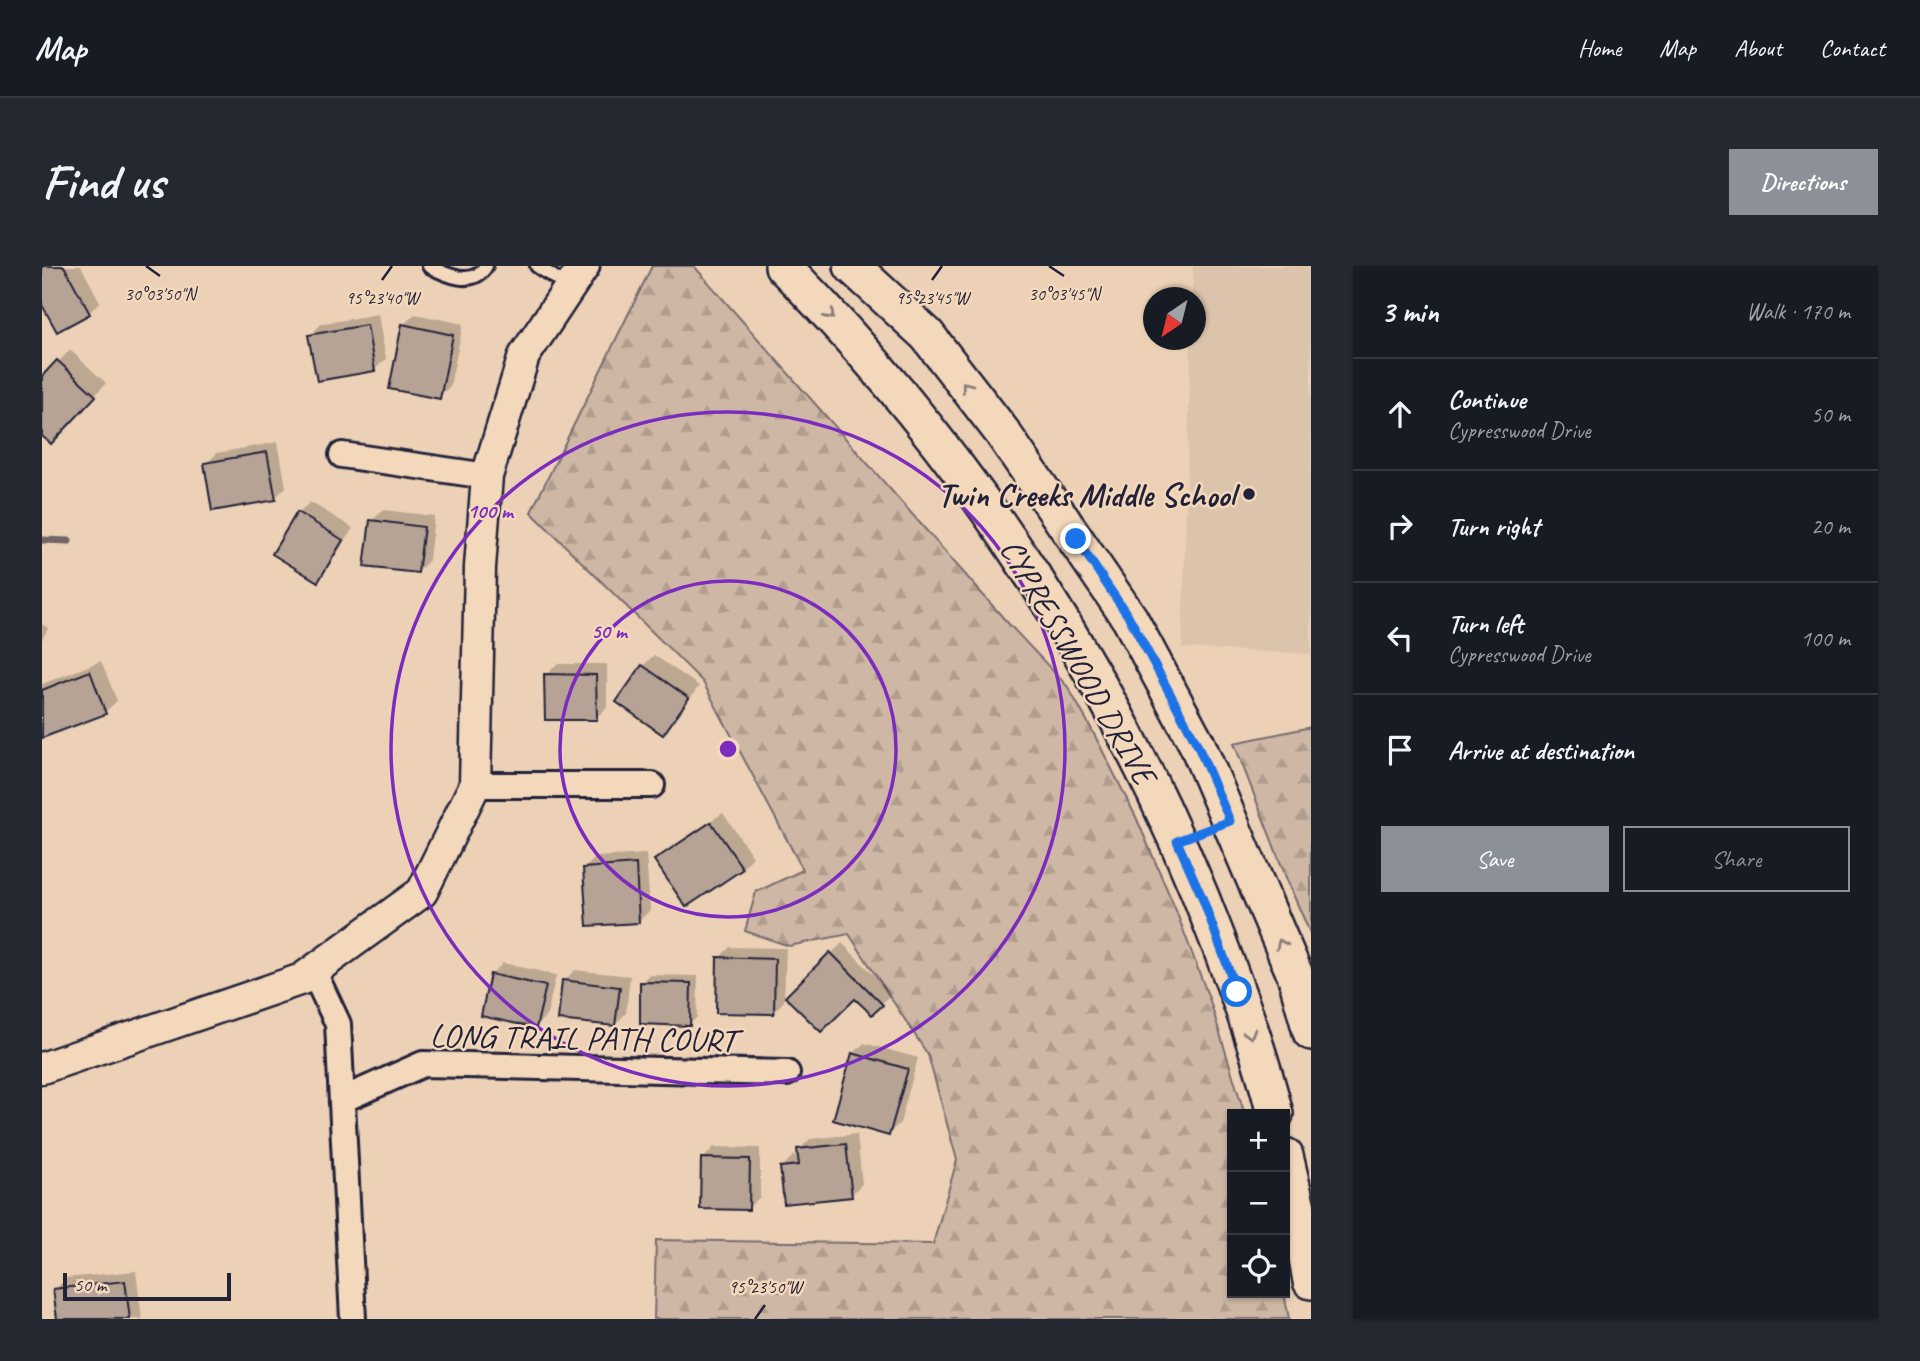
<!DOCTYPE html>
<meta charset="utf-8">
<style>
body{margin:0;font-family:Caveat,sans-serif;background:#242831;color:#f1f3f6}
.controls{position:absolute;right:21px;bottom:21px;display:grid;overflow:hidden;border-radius:0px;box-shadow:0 2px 5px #0004}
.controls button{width:63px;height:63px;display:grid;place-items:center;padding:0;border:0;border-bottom:2px solid #363941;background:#171b24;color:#f1f3f6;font:35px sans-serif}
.compass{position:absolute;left:1101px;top:21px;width:63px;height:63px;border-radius:50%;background:#171b24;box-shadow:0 2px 5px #0004;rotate:215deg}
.scale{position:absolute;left:21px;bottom:18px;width:168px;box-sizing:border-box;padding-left:7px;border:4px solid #22223b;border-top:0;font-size:19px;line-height:24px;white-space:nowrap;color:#22223b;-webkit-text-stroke:5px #f4d8bb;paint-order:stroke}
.stop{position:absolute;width:21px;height:21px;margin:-16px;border:5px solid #1a73e8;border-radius:50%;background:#fff}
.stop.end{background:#1a73e8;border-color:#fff;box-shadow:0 2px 7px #0008}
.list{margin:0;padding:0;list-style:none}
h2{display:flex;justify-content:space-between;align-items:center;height:91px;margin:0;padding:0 28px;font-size:30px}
h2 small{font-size:23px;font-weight:400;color:#9ea1a6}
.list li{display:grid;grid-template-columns:46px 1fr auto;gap:21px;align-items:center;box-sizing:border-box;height:112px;padding:0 28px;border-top:2px solid #363941}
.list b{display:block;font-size:26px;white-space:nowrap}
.list p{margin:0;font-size:23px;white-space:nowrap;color:#9ea1a6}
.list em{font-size:23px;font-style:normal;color:#9ea1a6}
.actions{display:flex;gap:14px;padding:21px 28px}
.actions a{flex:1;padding:16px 0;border:2px solid #8c9099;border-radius:0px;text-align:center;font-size:24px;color:#8c9099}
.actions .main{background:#8c9099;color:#fff}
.icon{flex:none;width:38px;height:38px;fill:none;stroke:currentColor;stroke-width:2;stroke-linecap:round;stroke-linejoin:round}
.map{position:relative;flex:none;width:1269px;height:1053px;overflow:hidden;border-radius:0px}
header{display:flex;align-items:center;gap:42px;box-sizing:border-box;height:98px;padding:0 35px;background:#171b24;border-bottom:2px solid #363941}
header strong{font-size:33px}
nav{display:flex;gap:38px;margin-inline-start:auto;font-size:24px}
.intro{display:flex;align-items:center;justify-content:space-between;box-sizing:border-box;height:168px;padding:0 42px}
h1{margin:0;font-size:49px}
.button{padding:18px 32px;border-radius:0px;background:#8c9099;color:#fff;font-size:24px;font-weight:700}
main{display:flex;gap:42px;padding:0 42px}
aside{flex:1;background:#171b24;border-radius:0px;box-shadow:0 2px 5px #0004}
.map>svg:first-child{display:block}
.built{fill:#dcc3ac}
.forest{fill:url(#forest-firs);stroke:#786c70;stroke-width:2}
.shadow{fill:#0003}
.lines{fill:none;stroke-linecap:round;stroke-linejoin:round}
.stream{stroke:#70656a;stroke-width:7}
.building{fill:#b6a395;stroke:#22223b;stroke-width:2}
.service-casing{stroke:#22223b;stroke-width:18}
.minor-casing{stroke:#22223b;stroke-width:30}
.tertiary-casing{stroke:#22223b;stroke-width:35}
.secondary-casing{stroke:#22223b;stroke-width:40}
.service{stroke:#f4d8bb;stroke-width:12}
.minor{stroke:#f4d8bb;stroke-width:24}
.tertiary{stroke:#f4d8bb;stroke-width:30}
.secondary{stroke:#f4d8bb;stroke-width:35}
.oneway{stroke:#8b7d7b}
.route{stroke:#1a73e8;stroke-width:9}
.ticks{fill:none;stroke:#22223b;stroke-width:2.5}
.ring{fill:none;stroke:#7b2cbf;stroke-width:3.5}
.poi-dot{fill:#22223b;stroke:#f4d8bb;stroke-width:2.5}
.labels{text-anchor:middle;stroke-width:5;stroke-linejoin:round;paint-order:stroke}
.poi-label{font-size:33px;font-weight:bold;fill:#22223b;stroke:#f4d8bb;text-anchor:end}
.street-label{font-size:33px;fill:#22223b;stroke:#f4d8bb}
.ticks-label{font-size:18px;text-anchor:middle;fill:#22223b;stroke:#f4d8bb;stroke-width:5;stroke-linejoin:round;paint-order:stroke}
.centre{fill:#7b2cbf;stroke:#f4d8bb;stroke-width:3.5}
.ring-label{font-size:21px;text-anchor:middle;font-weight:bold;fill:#7b2cbf;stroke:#f4d8bb;stroke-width:5;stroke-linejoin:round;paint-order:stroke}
</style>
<header>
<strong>Map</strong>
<nav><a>Home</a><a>Map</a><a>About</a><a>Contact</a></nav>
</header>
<div class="intro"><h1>Find us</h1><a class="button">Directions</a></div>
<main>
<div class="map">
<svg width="1269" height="1053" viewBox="0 0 1269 1053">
<defs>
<pattern id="forest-firs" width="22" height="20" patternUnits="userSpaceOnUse" patternTransform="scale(1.75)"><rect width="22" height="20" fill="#ceb7a4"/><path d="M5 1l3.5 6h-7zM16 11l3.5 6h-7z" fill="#b19d8e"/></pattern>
</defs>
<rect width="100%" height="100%" fill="#ecd1b6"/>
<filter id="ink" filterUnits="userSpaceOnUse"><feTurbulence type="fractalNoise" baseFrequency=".0143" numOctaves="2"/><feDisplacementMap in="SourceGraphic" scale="14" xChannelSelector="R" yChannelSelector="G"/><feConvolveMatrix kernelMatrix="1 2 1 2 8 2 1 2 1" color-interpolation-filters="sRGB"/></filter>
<g filter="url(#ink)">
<path class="built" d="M1151 0H1269V388L1140 382 1149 74H1154V32L1150 31Z"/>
<path class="forest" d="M610 0H652L964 355 1026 421 1049 462 1094 551 1133 642 1168 735 1202 846 1203 848H1190V1027H1242L1247 1053H612L614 974 891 978 915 894 886 789 807 668 747 680 703 665 714 626 761 604 661 416 489 246Z
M1269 461V669L1247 619 1192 477Z"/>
<path class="shadow" d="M0 0H39L58 36 47 47 0 36Z
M336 48 344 93 332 104 268 70 279 58Z
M373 48 421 58 408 120 397 131 361 59Z
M28 84 64 117 20 165 0 167V113Z
M236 176 244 221 233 232 164 198 175 187Z
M268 236 311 262 286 302 275 313 232 287 257 247Z
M341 244 392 250 387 294 376 306 330 255Z
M0 358 6 362 0 374Z
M612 389 657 420 632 456 621 467 601 400Z
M59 395 75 435 63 446 0 471V418Z
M515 398H565V441L554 452 504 409Z
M681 547 711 591 700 602 615 594 626 583Z
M604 588 608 644 597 655 543 602 554 591Z
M800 677 850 727 830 747 813 730 746 731Z
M688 681 744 682 742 735 731 747 677 692Z
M461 697 514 709 505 749 494 760 449 709Z
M533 704 588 710 584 747 573 759 522 715Z
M607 709 656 710 655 751 648 758 600 717Z
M822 777 876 792 858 857 846 868 811 788Z
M815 868 820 918 809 929 740 901 751 890 757 889V884L768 873Z
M672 881 718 882V931L706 942 661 893Z
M94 1005 100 1053H16L13 1024 24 1012Z"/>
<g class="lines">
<path class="stream" d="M0 274 27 275"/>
</g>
<path class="building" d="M0 0H22L48 48 15 66 0 39Z
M360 58 411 69 398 133 347 123Z
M325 59 333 105 275 115 266 69Z
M15 94 54 130 9 178 0 170V110Z
M225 186 234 234 170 245 162 197Z
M255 246 301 274 276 316 230 288Z
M328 254 382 261 376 307 322 301Z
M600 399 647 432 621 469 574 436Z
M48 405 64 448 0 472V424Z
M502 408 554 409 555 454H503Z
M669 556 701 603 644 641 612 594Z
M594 598 597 657 545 660 541 602Z
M788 686 841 739 830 749 813 733 779 766 743 731Z
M675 691 733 693 732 748 674 747Z
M448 708 504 720 494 762 439 750Z
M520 714 578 721 573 760 516 754Z
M598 716 649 717 648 760 598 758Z
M810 787 866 803 847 870 791 854Z
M804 878 810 931 742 938 738 901 757 899 755 883Z
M659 892 708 893 707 944 658 943Z
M83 1015 88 1053H15L11 1023Z"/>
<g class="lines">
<defs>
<path id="service" d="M387 0C404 9 431 22 444 0
M495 0 527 21"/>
<path id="minor" d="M300 189 445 210
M433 519H610
M260 713 276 715 296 758 311 1053
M302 833 381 798 745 807"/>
<path id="tertiary" d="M0 802 260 713 380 626 433 519 438 301 445 210 482 90 542 0"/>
<path id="secondary" d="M741 0C932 193 1081 423 1177 677 1198 733 1219 790 1233 848
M810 0 885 69 960 166 1088 353 1155 478 1254 711 1269 766
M1243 890 1259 958 1269 1015"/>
</defs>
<use href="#service" class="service-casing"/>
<use href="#minor" class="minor-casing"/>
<use href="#tertiary" class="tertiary-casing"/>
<use href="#secondary" class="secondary-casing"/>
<use href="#service" class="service"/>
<use href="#minor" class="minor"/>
<use href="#tertiary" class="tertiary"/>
<use href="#secondary" class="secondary"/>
</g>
<defs><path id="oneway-chevron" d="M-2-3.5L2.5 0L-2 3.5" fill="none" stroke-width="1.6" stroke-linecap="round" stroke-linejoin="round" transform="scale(1.75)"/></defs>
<g class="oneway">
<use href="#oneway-chevron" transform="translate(788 49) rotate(48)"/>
<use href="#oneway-chevron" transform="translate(924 120) rotate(-128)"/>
<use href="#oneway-chevron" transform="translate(1239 678) rotate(-113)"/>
<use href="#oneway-chevron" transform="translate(1208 768) rotate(73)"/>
</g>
</g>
<g class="lines" filter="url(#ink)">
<path class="route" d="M1034 273 1088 353 1155 478 1188 555 1135 575 1160 631 1195 726"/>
</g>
<path class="ticks" d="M104 0 118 10M1007 0 1022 10M340 14 350 0M890 14 900 0M713 1053 723 1039"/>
<g class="ring">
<circle cx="686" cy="483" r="168"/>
<circle cx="686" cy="483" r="337"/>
</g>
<circle class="poi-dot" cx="1207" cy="228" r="7"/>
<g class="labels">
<g class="poi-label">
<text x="1193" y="240">Twin Creeks Middle School</text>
</g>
<g class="street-label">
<text transform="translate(1037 395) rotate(60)" y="12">CYPRESSWOOD DRIVE</text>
<text transform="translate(541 771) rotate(1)" y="12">LONG TRAIL PATH COURT</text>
</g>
</g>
<g class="ticks-label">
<text x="118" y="34">30°03'50"N</text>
<text x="1022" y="34">30°03'45"N</text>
<text x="340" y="38">95°23'40"W</text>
<text x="890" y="38">95°23'45"W</text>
<text x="723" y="1027">95°23'50"W</text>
</g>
<circle cx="686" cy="483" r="10" class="centre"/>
<g class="ring-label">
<text x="448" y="252">100 m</text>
<text x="567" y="372">50 m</text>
</g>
</svg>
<div class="controls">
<button>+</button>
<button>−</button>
<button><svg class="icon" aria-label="locate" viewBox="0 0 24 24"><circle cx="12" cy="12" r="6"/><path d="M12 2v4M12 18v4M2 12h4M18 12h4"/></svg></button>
</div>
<svg class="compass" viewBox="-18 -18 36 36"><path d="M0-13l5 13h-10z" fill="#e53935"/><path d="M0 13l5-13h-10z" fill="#9ea1a6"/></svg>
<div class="scale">50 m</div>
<div class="stop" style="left:1195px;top:726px"></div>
<div class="stop end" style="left:1034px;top:273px"></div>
</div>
<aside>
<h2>3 min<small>Walk · 170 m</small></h2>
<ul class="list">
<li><svg class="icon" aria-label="ahead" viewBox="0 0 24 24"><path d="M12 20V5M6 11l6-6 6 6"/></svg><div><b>Continue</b><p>Cypresswood Drive</p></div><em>50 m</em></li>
<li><svg class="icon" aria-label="right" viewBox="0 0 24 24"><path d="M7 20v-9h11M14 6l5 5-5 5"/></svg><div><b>Turn right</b></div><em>20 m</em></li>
<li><svg class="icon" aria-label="left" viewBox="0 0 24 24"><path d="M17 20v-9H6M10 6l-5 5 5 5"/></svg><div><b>Turn left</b><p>Cypresswood Drive</p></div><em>100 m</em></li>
<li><svg class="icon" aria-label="arrive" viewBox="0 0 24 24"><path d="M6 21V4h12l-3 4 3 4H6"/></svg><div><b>Arrive at destination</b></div></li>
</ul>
<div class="actions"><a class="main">Save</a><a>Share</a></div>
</aside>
</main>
